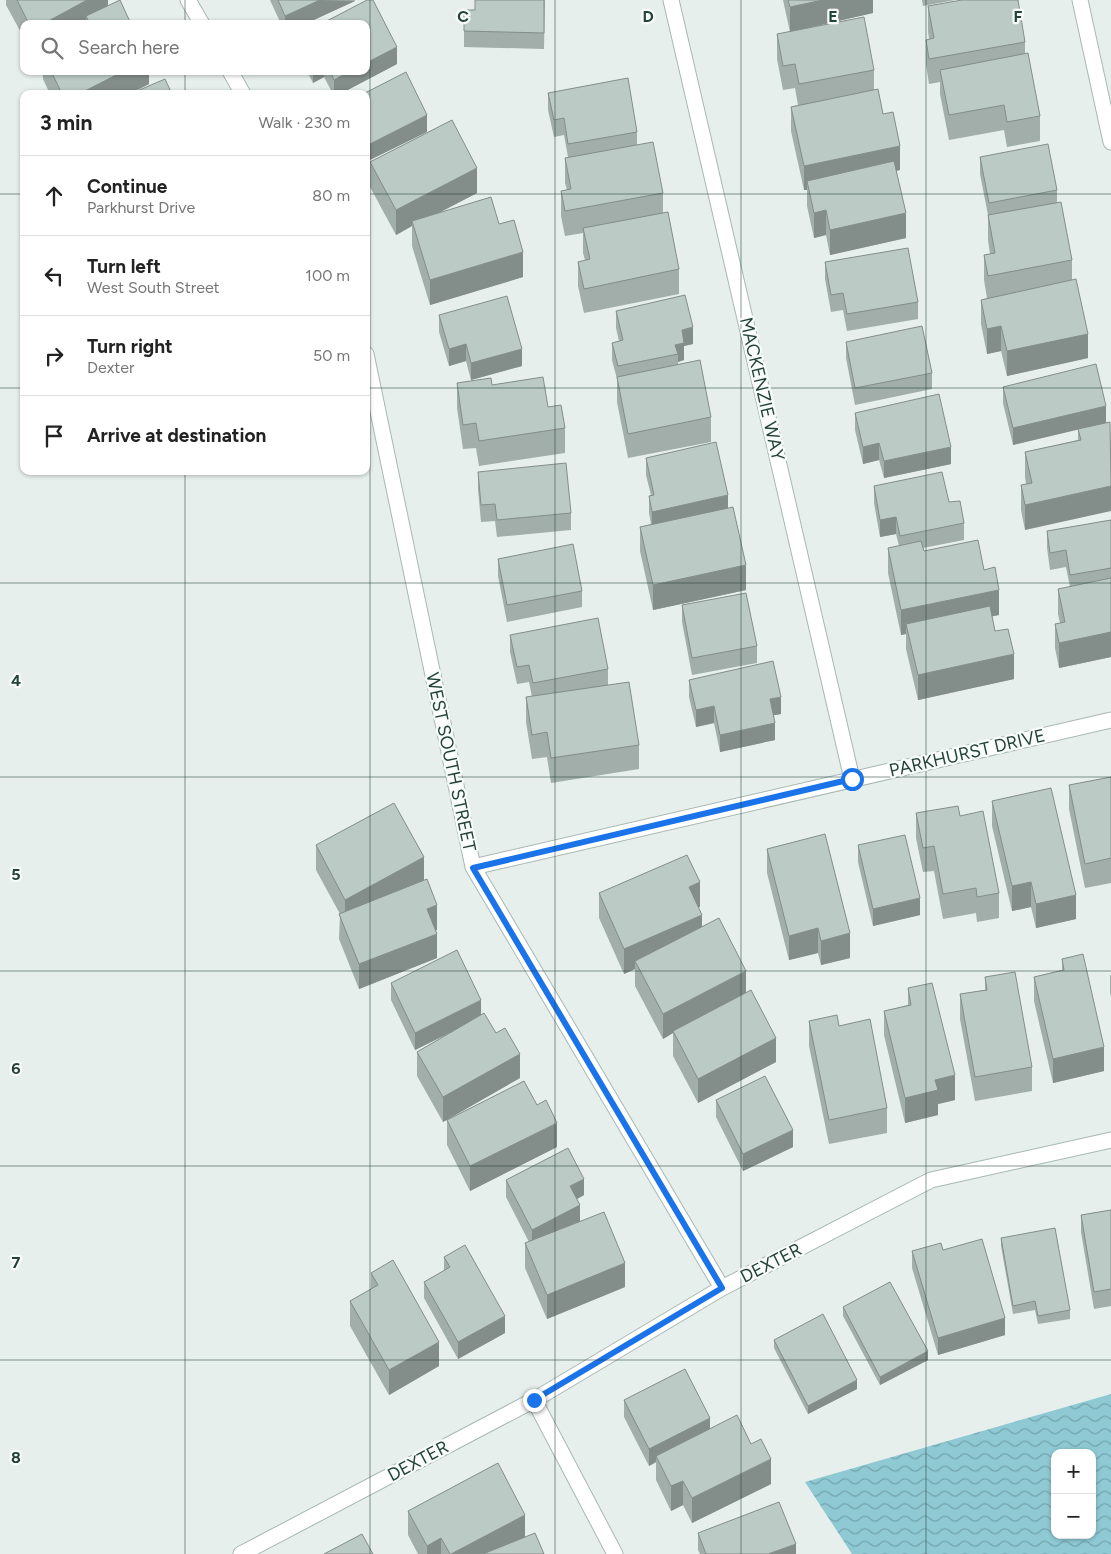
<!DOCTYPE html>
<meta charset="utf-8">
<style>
body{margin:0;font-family:Figtree,sans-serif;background:#f6f6f6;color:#222}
.controls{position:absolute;right:15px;bottom:15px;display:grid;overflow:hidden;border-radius:10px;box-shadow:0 1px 4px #0004}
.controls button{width:45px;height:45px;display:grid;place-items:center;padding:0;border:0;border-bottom:1px solid #e0e0e0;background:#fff;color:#222;font:25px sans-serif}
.stop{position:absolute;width:15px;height:15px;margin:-11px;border:4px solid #1a73e8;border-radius:50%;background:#fff}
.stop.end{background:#1a73e8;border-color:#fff;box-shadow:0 1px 5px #0008}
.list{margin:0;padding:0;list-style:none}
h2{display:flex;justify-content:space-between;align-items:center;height:65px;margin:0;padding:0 20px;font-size:21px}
h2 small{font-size:16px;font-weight:400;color:#767676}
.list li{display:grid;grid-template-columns:32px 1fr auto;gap:15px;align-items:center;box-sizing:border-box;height:80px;padding:0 20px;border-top:1px solid #e0e0e0}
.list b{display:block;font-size:19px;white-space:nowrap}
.list p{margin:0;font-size:16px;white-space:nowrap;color:#767676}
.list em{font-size:16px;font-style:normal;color:#767676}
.icon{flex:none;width:28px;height:28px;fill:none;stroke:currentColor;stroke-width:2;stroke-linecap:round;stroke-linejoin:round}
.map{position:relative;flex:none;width:1111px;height:1554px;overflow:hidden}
.search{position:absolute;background:#fff;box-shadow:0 1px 4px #0004;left:20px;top:20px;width:350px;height:55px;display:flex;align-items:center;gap:12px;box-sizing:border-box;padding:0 18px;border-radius:10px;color:#767676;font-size:19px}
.panel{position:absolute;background:#fff;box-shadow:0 1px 4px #0004;left:20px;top:90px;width:350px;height:385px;border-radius:10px}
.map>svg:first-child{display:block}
.water{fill:url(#water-waves);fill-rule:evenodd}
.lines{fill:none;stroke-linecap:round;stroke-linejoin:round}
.minor-casing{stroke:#a8b8b2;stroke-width:17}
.minor{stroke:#fff;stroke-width:15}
.wall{fill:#a1aea9}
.shaded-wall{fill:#838d89}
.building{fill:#bbcac4;stroke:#838d89}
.route{stroke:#1a73e8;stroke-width:6}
.grid{fill:none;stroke:#24423a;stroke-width:1;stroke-opacity:0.55}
.labels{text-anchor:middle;stroke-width:4.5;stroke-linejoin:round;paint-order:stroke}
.street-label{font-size:18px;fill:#24423a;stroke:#f7fbf9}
.grid-label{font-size:16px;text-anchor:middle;font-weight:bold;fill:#24423a;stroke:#f7fbf9;stroke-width:4.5;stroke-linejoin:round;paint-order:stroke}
</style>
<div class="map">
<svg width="1111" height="1554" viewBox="0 0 1111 1554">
<defs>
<pattern id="water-waves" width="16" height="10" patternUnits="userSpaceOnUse" patternTransform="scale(1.25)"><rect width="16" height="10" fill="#8ec9d4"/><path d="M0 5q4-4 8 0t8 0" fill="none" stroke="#74a5ad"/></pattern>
</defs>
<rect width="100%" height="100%" fill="#e6efeb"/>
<path class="water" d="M1111 1394V1554H852L805 1482ZM1055 1453H1092V1535H1055Z"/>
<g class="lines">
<defs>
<path id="minor" d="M188 0 202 24
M671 0 852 779
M1080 0 1111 142
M230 71 243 94
M366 354 473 867 722 1288
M473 867 1111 720
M534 1400 615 1554
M241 1554 534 1400 722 1288 931 1180 1111 1140"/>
</defs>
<use href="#minor" class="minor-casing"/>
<use href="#minor" class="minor"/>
</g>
<path class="wall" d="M6 0H108V6L131 24H24V38L6 5Z
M270 0H355V1L305 24H281Z
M545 0 544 49 464 47V10H475Z
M783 0H873V13L808 28 874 70V90L883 114 900 170 896 171 906 238 830 255 826 235 814 238 807 206V190H804L791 131V107L798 105 795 88 783 90 777 59V34L790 32Z
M922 0H955L923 6Z
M928 6 1025 42V53L1040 116V141L1007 147 1004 130 949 140 940 94V82L929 84 926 64V40L929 39 928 31Z
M397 64 340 94H333L324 77 313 83 307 71H366Z
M43 71H149V84L129 94H50L43 79Z
M548 93 637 132V144L663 193V213L679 269V294L584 313 578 286V262L585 260 583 253V233L565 236 561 216V191L567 190 565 183V158L568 157 564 135 554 137 548 110Z
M980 157 1057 190V202L1072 260V280L1088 358 1007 376 1001 351 987 354 981 324V300L987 298 984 280V255L990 254 988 240V215L980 174Z
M370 162 477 193 437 213 499 224 523 277 430 305 412 246V226L396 235 370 187Z
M825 262 918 302V319L847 331 843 310 831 312 825 279Z
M616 311 693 344 684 346V360L678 362V365L711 417V442L628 458 617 402V379L612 360V343L619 341 616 328Z
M439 315 522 366 471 380 466 361 449 366 439 332Z
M846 342 932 373V389L855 405 846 358Z
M457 383 492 385 548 407 565 428V453L479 466 476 448 463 449 457 408Z
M1003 387 1106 423 1081 429 1110 422 1025 530 1021 510V485L1026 484 1025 477V452L1078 440V429L1013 445 1003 403Z
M855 413 951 464 884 478 879 460 863 464 855 430Z
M646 458 728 508 746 590 653 610 640 551V527L651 524 649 513V496L651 495 646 475Z
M478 472 571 513V530L497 537 495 521 481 522 478 489Z
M874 486 949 502 964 523V540L923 548 924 551 984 570 999 615 992 616 995 631 1014 679 918 700 906 649V634L901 635 888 573V548L899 546 896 534 880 537 874 503Z
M1111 520V657L1059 668 1055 648V624L1060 623 1058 614V589L1070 587 1066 567 1050 570 1047 548V531Z
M498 559 582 591V607L507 622 498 576Z
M682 605 757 646V663L692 675 682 622Z
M510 635 608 669V685L639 745V769L551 783 547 757 532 759 526 722V697H532L529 682 517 684 510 652Z
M689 680 781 714 774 715 775 740 720 752 714 723 696 727 689 697Z
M1111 777V883L1085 888 1069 809V785Z
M992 801 1076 919 1036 928 1031 907 1012 911 992 826Z
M916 813 960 816 999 893V918L977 922 976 913 943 919 934 871 923 872 916 838Z
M316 845 424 880 437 930H436L437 958 359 989 339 939 340 914 316 870Z
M858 845 920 915 873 926 858 862Z
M767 849 850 958 821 965 818 953 789 960 767 873Z
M599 893 700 907H698L702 927 746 993 776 1062 698 1103 673 1056V1033L663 1039 635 986V969L624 974 599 918Z
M1062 959 1104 1071 1053 1083 1034 1001V977L1062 970Z
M1110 975H1111V997L1110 992Z
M985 977 1032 1067V1091L975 1101 960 1019V994L985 990Z
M391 983 481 1015 520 1078 443 1122 417 1076V1052L454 1031 415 1050 391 1000Z
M908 988 955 1100 938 1104V1115L905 1123 884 1035V1011L908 1005Z
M809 1021 839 1026 887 1108V1133L829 1144 809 1046Z
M716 1100 793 1147 743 1171 716 1117Z
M447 1120 557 1147 470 1191 447 1145Z
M506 1180 584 1195 577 1199 580 1221 625 1287 547 1319 525 1268V1243L529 1242 506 1197Z
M1111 1210V1306L1094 1309 1081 1232V1215Z
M1001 1238 1070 1310V1319L1038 1324 1035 1310 1013 1314 1001 1246Z
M912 1251 1005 1335 938 1355 912 1268Z
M444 1257 505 1333 458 1359 424 1298V1282L444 1271Z
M371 1273 439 1366 389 1395 350 1326V1301L371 1289Z
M843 1307 928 1360 880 1385 843 1316Z
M774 1340 857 1389 808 1414 774 1348Z
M624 1400 710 1429 771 1484 692 1523 683 1505 671 1511 656 1480V1462L649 1466 624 1417Z
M408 1511 525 1537 544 1554H418L408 1535Z
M698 1533 796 1554H700L698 1550Z"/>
<path class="shaded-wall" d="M87 0H108V13L86 16V24H43Z
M320 0 355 1 305 24H285V16Z
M823 0H873V13L790 32V7Z
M397 47V64L340 94H334V80L350 71H366V63Z
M124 71H149V84L129 94H79Z
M313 71H324V77L313 83Z
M427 115V132L366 162V146Z
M900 146V170L809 189 807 181V190H804V166Z
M477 168V193L414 226 412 221V226L396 235V210Z
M826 210V235L814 238V213Z
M906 213V238L830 255V230Z
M523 252V277L430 305V280Z
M1001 326V351L987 354V329Z
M693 327V344L684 346V360L678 362V354L675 345 682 330Z
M1088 334V358L1007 376V351Z
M466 344V361L449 366V349Z
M522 349V366L471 380V363Z
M1106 406V423L1013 445V428Z
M879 443V460L863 464V447Z
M951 447V464L884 478V461Z
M1111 486V511L1025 530V505Z
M728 495V512L652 529V512Z
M896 517V534L880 537V520Z
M746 565V590L653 610V585Z
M999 590V615L908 633 906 624V634L901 635V610Z
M1111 632V657L1059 668V643Z
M1014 654V679L918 700V675Z
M781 697V714L770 716V699Z
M714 706V723L696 727V710Z
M775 723V740L720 752V735Z
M424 857V881L345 924V900Z
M700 882V907L689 911V887Z
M1031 882V907L1012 911V886Z
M1076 895V919L1036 928V904Z
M920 898V915L873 926V909Z
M437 905V930L427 934V909Z
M702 915V940L635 961V969L624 974V949Z
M818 928V953L789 960V936Z
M850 933V958L821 965V941Z
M437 934V958L359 989V964Z
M746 971V995L673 1031V1033L663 1039V1014Z
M481 1000V1017L415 1050V1033Z
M776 1038V1062L698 1103V1079Z
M1104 1047V1071L1053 1083V1059Z
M520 1054V1078L443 1122V1097Z
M955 1075V1100L938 1104V1115L905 1123V1098L935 1080Z
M557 1123V1147L470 1191V1166Z
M793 1130V1147L743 1171V1154Z
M584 1179V1195L570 1203V1186Z
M580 1205V1222L532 1247V1230Z
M625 1263V1287L547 1319V1295Z
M505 1316V1333L458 1359V1342Z
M1005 1318V1335L938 1355V1338Z
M439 1342V1366L389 1395V1370Z
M928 1351V1360L880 1385V1377Z
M857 1380V1389L808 1414V1406Z
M710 1418V1435L656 1456V1462L649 1466V1449Z
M771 1459V1484L692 1523V1498Z
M683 1481V1505L671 1511V1486Z
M525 1515V1539L498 1554H451Z
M441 1538V1554H427V1546Z
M796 1544V1554H768Z"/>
<path class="building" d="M17 0H87L43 24H29Z
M120 0 131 24H90L86 16Z
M278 0H320L285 16Z
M367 0H373L397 47 366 63V24H321Z
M475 0H544V33L464 31V10H475Z
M788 0H823L790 7Z
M962 0H1018L1025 42 929 59 926 40 934 38 928 6Z
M864 17 874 70 799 84 795 64 783 66 777 34Z
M1028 53 1040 116 1007 122 1004 105 949 115 940 70Z
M51 71H124L79 94H62Z
M330 71H350L334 80Z
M406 72 427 115 366 146V94H363Z
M628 78 637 132 568 144 564 118 554 120 548 93Z
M165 79 172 94H130Z
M878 89 883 114 893 112 900 146 804 166 791 107Z
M452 120 477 168 396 210 370 162Z
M653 142 663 193 565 211 561 191 571 189 565 158Z
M1048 144 1057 190 989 203 980 157Z
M894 161 906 213 830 230 826 210 814 213 807 181Z
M491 197 499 224 514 220 523 252 430 280 412 221Z
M1061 202 1072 260 988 276 984 255 995 253 988 215Z
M668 212 679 269 584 289 578 262 590 259 583 228Z
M908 248 918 302 847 314 843 293 831 295 825 262Z
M1076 279 1088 334 1007 351 1001 326 987 329 981 300Z
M685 295 693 327 682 330 684 343 675 345 678 354 618 366 612 343 623 340 616 311Z
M507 296 522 349 471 363 466 344 449 349 439 315Z
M922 326 932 373 855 388 846 342Z
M700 360 711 417 628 434 617 377Z
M1096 364 1106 406 1013 428 1003 387Z
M543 377 548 407 561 405 565 428 479 441 476 423 463 425 457 383 491 378 492 385Z
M939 394 951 447 884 461 879 443 863 447 855 413Z
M1110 422 1111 486 1025 505 1021 485 1032 483 1025 452 1081 440 1078 429Z
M716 442 728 495 652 512 649 496 654 495 646 458Z
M566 463 571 513 497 520 495 504 481 505 478 472Z
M942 472 949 502 960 501 964 523 900 536 896 517 880 520 874 486Z
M733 507 746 565 653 585 640 527Z
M1111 520V568L1070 575 1066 550 1050 553 1047 531Z
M978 540 984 570 995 567 999 590 901 610 888 548 921 541 924 551Z
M573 544 582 591 507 605 498 559Z
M1111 578V632L1059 643 1055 624 1065 622 1058 589Z
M746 593 757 646 692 658 682 605Z
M990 606 995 631 1008 629 1014 654 918 675 906 624Z
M598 618 608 669 533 683 529 665 517 667 510 635Z
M773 661 781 697 770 699 775 723 720 735 714 706 696 710 689 680Z
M629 682 639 745 551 758 547 732 532 735 526 697Z
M1111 777V858L1085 864 1069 785Z
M1051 788 1076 895 1036 904 1031 882 1012 886 992 801Z
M394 803 424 857 345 900 316 845Z
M958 806 960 816 983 811 999 893 977 897 976 888 943 894 934 846 923 848 916 813Z
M825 834 850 933 821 941 818 928 789 936 767 849Z
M905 835 920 898 873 909 858 845Z
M687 855 700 882 689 887 702 915 624 949 599 893Z
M427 879 437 905 427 909 437 934 359 964 339 914Z
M719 918 746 971 663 1014 635 961Z
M457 950 481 1000 415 1033 391 983Z
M1083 954 1104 1047 1053 1059 1034 977 1064 970 1062 959Z
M1015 972 1032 1067 975 1077 960 994 987 990 985 977Z
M932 983 955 1075 935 1080 938 1090 905 1098 884 1011 911 1005 908 988Z
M751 990 776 1038 698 1079 673 1031Z
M484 1013 496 1033 505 1028 520 1054 443 1097 417 1052Z
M837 1015 839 1026 870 1019 887 1108 829 1120 809 1021Z
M765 1076 793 1130 743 1154 716 1100Z
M524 1081 537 1105 546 1100 557 1123 470 1166 447 1120Z
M568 1148 584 1179 570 1186 580 1205 532 1230 506 1180Z
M1111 1210V1289L1094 1292 1081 1215Z
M604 1212 625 1263 547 1295 525 1243Z
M1055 1228 1070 1310 1038 1316 1035 1301 1013 1306 1001 1238Z
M982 1239 1005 1318 938 1338 912 1251 941 1243 943 1250Z
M465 1245 505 1316 458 1342 424 1282 450 1267 444 1257Z
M393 1260 439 1342 389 1370 350 1301 378 1285 371 1273Z
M890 1282 928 1351 880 1377 843 1307Z
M823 1314 857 1380 808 1406 774 1340Z
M685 1369 710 1418 649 1449 624 1400Z
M737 1415 751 1444 761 1439 771 1459 692 1498 683 1481 671 1486 656 1456Z
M498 1463 525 1515 451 1554H450L441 1538 427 1546 408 1511Z
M779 1502 796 1544 768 1554H706L698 1533Z
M535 1533 544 1554H483Z
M362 1534 373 1554H324Z"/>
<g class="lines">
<path class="route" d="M534 1400 722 1288 473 868 852 779"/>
</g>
<path class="grid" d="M185 0V24M370 0V1554M555 0V1554M741 0V1554M926 0V1554M185 71V94M0 194H24M366 194H1111M0 388H24M366 388H1111M185 471V1554M0 583H1111M0 777H1111M0 971H1111M0 1166H1111M0 1360H1111"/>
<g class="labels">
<g class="street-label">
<text transform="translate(762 389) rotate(77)" y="6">MACKENZIE WAY</text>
<text transform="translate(967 753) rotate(-13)" y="6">PARKHURST DRIVE</text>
<text transform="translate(451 762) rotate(78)" y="6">WEST SOUTH STREET</text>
<text transform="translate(771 1263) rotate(-27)" y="6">DEXTER</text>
<text transform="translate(418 1461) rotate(-28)" y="6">DEXTER</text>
</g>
</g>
<g class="grid-label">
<text x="463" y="22">C</text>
<text x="648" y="22">D</text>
<text x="833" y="22">E</text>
<text x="1018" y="22">F</text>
<text x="16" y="686">4</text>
<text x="16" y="880">5</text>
<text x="16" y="1074">6</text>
<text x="16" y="1268">7</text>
<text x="16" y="1463">8</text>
</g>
</svg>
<div class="controls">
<button>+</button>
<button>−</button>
</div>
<div class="stop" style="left:852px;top:779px"></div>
<div class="stop end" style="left:534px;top:1400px"></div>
<div class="search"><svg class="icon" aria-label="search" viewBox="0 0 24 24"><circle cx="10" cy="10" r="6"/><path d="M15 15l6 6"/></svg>Search here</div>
<section class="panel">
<h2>3 min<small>Walk · 230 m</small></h2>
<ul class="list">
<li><svg class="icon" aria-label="ahead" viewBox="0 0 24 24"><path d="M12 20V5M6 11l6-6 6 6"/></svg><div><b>Continue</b><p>Parkhurst Drive</p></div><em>80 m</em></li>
<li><svg class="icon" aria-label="left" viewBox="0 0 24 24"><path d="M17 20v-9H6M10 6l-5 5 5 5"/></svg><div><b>Turn left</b><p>West South Street</p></div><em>100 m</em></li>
<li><svg class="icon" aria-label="right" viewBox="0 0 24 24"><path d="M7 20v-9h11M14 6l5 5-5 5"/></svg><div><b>Turn right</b><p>Dexter</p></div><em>50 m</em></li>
<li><svg class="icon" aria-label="arrive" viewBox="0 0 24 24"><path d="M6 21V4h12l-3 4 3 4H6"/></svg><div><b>Arrive at destination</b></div></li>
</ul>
</section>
</div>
